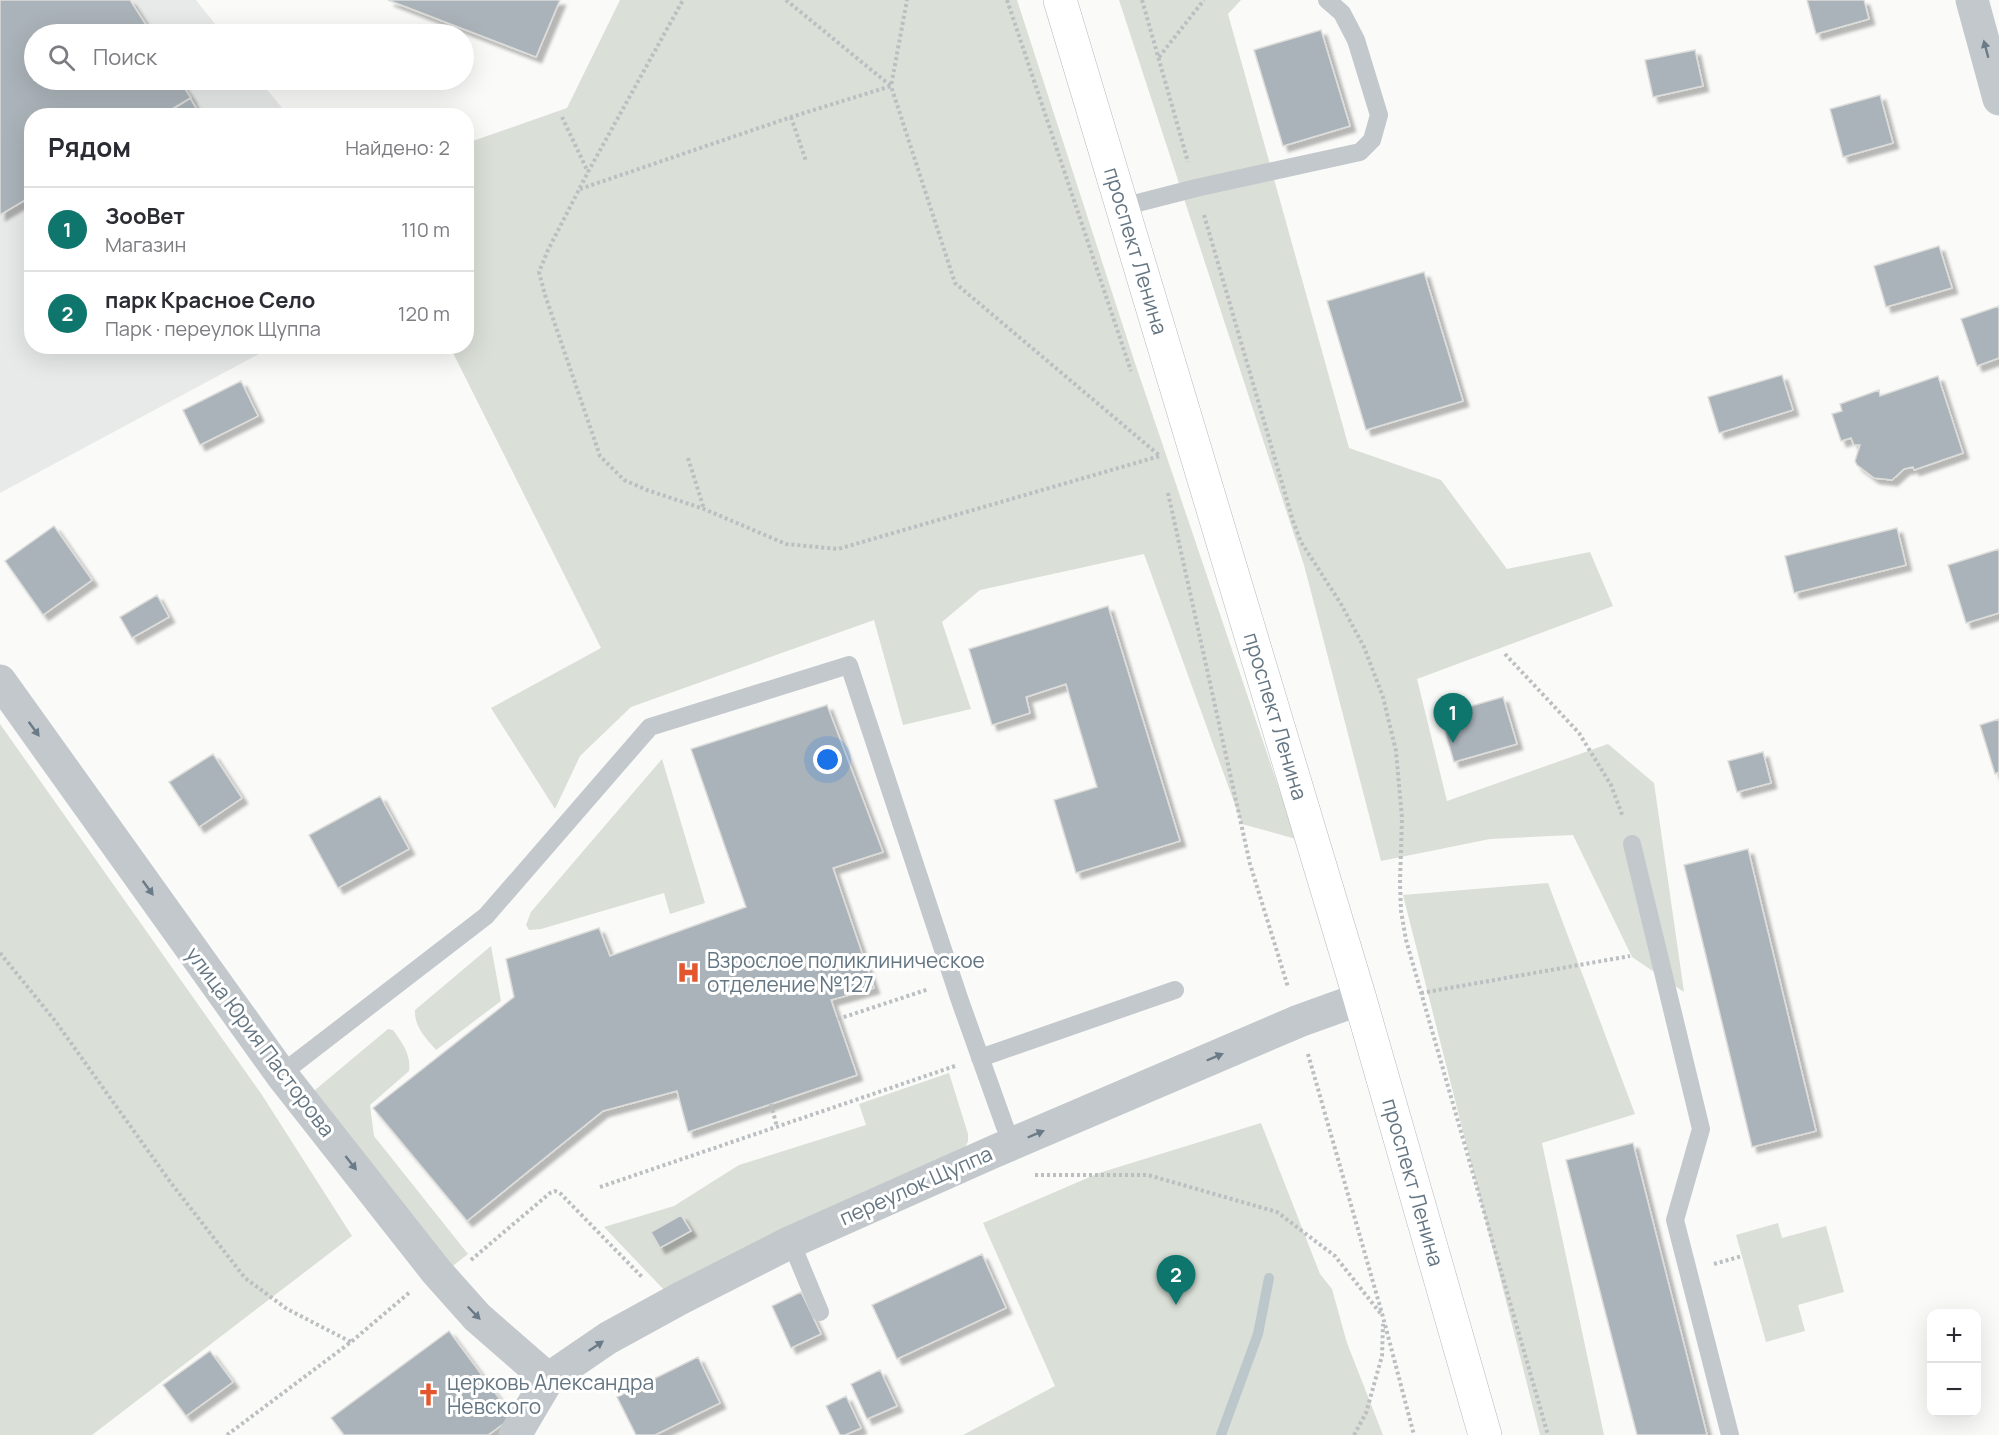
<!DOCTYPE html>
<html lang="ru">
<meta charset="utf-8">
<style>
body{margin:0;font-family:Manrope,sans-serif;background:#f2f2f3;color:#2b2b33}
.controls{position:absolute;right:18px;bottom:18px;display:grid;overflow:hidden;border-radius:12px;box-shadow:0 6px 24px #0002}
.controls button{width:54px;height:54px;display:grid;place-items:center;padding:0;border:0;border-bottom:2px solid #e1e1e2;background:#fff;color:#2b2b33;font:30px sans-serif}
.you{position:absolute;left:828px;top:760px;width:21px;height:21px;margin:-15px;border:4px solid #fff;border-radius:50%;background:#1a73e8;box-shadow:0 0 0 9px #1a73e833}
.badge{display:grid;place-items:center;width:39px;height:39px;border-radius:50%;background:#0f766e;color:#fff;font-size:20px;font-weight:700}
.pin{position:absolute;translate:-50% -50px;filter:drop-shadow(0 2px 3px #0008)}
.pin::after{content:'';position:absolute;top:32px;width:21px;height:18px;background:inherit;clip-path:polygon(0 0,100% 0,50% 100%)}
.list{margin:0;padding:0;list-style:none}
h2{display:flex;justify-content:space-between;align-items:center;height:78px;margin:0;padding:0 24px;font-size:26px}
h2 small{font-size:20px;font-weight:400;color:#7c7c81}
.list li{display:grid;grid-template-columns:39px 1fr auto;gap:18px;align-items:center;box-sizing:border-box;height:84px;padding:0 24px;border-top:2px solid #e1e1e2}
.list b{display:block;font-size:22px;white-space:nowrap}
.list p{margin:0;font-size:20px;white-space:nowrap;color:#7c7c81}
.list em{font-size:20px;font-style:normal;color:#7c7c81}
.icon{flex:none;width:33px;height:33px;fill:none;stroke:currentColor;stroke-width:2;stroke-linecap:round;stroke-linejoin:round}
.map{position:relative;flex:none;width:1999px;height:1435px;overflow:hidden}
.search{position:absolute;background:#fff;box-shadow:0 6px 24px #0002;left:24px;top:24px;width:450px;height:66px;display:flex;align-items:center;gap:15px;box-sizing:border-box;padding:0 21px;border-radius:33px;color:#7c7c81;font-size:22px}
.panel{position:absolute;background:#fff;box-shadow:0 6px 24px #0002;left:24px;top:108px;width:450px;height:246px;border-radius:24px}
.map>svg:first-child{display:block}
.built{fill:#e8e9e9}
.green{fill:#dadfd7}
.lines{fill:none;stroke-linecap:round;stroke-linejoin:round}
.stream{stroke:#bbc7cb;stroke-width:10}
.building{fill:#aab3b9;stroke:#dcdcda;stroke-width:1.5;filter:url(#shadow)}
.primary-casing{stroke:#b5babe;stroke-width:34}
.path{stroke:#bbbfc2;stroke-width:4;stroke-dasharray:3 3;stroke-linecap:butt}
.service{stroke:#c3c8cc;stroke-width:18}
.minor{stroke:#c3c8cc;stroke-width:33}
.primary{stroke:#fff;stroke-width:33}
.oneway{fill:#6a7a87}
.labels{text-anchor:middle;stroke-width:6;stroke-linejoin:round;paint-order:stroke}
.street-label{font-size:21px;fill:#657683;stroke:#fff}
.poi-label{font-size:21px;fill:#657683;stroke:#fff;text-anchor:start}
</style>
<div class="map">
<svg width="1999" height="1435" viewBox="0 0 1999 1435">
<defs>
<filter id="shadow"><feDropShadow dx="5.5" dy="5.5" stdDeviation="1.5" flood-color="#0004"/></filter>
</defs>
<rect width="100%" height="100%" fill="#fafaf8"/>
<path class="built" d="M0 0H196L223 34H34V80H259L288 115 32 116V346L272 347 0 493Z"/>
<path class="green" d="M620 0H1017L1135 363 1296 839 1242 824 1144 554 980 590 942 622 971 709 903 725 874 620 631 707 580 756 555 809 491 708 601 648 450 347 466 346 467 143 567 108Z
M1119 0H1241L1228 14 1349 448 1441 480 1507 569 1590 552 1613 606 1417 679 1447 801 1608 744 1654 783 1684 992 1632 957 1573 835 1490 839 1381 861 1304 565Z
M0 724 262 1095 352 1236 92 1435H0Z
M662 759 705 903 670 914 664 893 541 929 529 930 526 925 531 912Z
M1548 883 1635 1114 1542 1143 1604 1435H1540L1403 895Z
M491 946 501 1001 436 1050C426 1038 414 1027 415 1010Z
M388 1029 393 1030C403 1044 411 1054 409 1071L370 1105 374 1136 468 1254 449 1269 309 1095Z
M949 1073 968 1134V1141L964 1150 667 1293 604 1227 674 1206 739 1165 866 1125 859 1104Z
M1261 1123 1320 1274 1332 1289 1347 1343 1383 1435H963L1055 1386 983 1223 1099 1173Z
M1778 1223 1782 1238 1826 1226 1844 1292 1798 1305 1805 1331 1766 1342 1736 1235Z"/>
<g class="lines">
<path class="stream" d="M1221 1435 1258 1334 1269 1278"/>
</g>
<path class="building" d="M0 0H130L152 34H34V80H179L191 98 162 116H32V196L0 215Z
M388 0H560L536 57Z
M1807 0H1864L1869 19 1816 34Z
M1321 30 1350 126 1283 146 1254 50Z
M1695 50 1703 86 1653 97 1645 60Z
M1880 95 1893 143 1843 157 1830 109Z
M190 98 201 116H162L172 109Z
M1939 246 1952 288 1886 307 1874 266Z
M1424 272 1463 401 1366 430 1327 301Z
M1999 306V358L1977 366 1961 319Z
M1782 375 1793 410 1719 433 1708 397Z
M1938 376 1963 453 1914 470 1913 467 1904 469 1892 480 1874 478 1857 465 1855 461 1860 445H1854L1851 438 1841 441 1832 414 1842 411 1840 404 1879 390 1880 396Z
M241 381 258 416 200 445 183 410Z
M54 526 92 580 43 615 5 561Z
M1897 528 1906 565 1794 593 1785 556Z
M1999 549V613L1966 623 1948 565Z
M157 595 169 617 132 638 120 617Z
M1108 606 1180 841 1076 873 1054 800 1097 787 1066 684 1026 697 1030 713 992 725 969 649Z
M1503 697 1517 744 1454 762 1440 715Z
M827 705 883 852 833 868 874 988 831 1000 857 1075 688 1132 677 1091 603 1111 467 1221 373 1108 514 997 506 959 599 928 610 956 746 907 691 749Z
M1999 719V772L1995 774 1980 725Z
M1763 752 1771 783 1737 792 1728 761Z
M213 754 242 798 199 827 169 782Z
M380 796 409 849 338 888 309 835Z
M1748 849 1816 1131 1752 1147 1684 865Z
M1633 1143 1707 1435H1637L1566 1160Z
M681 1215 691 1231 660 1248 651 1232Z
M982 1254 1006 1308 897 1359 872 1305Z
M801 1292 821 1334 791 1348 772 1306Z
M449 1331 513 1417 488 1435H344L331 1418Z
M210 1351 233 1382 186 1416 163 1385Z
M698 1357 720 1403 655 1435H636L617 1397Z
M880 1370 897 1406 867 1419 851 1384Z
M846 1396 861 1428 845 1435H840L826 1406Z"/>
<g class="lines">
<defs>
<g id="primary">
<path id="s1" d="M1060 0 1360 999 1485 1435"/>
</g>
</defs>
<use href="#primary" class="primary-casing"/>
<path class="path" d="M786 0 891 86 907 0
M1007 0 1131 371
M1142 0 1188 162
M1159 57 1204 0
M562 117 588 172
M791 117 806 161
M580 189 791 117 891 86 955 283 1160 456 838 549 786 544 704 509 647 490 624 480 600 456 545 295 539 272 548 250 588 172 683 0
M1204 215 1293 521 1301 542 1341 604 1364 647 1383 697 1396 751 1402 818 1400 882 1401 911 1406 940 1548 1435
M688 458 704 509
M1168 493 1250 864 1288 987
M1505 654 1579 733 1611 785 1623 817
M0 953 56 1022 171 1183 245 1278 287 1309 351 1342
M1421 993 1630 956
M838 1019 929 989
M1308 1054 1383 1317 1414 1435
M771 1104 777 1127
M1035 1175H1148L1277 1212 1335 1256 1381 1314
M600 1187 955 1066
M471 1260 550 1193 555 1191 561 1194 643 1278
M1714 1264 1742 1256
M227 1435 351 1342 410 1292
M1354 1435 1366 1413 1382 1356 1383 1324"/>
<path class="service" d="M1122 207 1196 188 1360 152 1372 140 1379 115 1356 40 1342 13 1327 0
M1632 844 1701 1129 1675 1220 1730 1435
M980 1058 1175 990
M281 1074 486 916 650 727 849 665 959 998 1005 1127
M791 1242 820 1312"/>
<path class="minor" d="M1972 0 1999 99
M0 681 281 1074 436 1271 477 1317 548 1379
M515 1435 548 1379 608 1338 681 1298 791 1242 993 1152 1299 1021 1360 999"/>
<use href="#primary" class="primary"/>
</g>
<defs><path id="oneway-solid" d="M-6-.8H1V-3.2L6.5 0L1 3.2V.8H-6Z" transform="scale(1.5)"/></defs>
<g class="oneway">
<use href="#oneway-solid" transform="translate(1986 49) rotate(-105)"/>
<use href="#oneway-solid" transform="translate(34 729) rotate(54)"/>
<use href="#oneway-solid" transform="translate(148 888) rotate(54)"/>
<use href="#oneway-solid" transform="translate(1215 1057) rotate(-23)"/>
<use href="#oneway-solid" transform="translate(1036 1134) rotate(-23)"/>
<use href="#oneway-solid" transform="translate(351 1163) rotate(52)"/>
<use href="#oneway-solid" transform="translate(474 1313) rotate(46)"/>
<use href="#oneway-solid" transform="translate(596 1346) rotate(-34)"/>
</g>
<defs>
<symbol id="hospital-bare" viewBox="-9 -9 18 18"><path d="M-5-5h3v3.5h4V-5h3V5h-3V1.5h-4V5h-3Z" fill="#e4572e" stroke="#fff" stroke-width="2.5" paint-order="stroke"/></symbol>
<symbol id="church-bare" viewBox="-9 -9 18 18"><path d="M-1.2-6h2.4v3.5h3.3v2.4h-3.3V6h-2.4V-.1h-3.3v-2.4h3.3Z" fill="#e4572e" stroke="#fff" stroke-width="2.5" paint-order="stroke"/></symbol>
</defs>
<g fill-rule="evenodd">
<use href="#hospital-bare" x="672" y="956" width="33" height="33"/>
<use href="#church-bare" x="412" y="1378" width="33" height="33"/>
</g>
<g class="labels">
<g class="street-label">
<text dy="7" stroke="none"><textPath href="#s1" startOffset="262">проспект Ленина</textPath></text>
<text dy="7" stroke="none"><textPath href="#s1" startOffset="748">проспект Ленина</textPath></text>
<text transform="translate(260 1042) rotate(53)" y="7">улица Юрия Пасторова</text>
<text dy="7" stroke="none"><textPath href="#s1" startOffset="1234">проспект Ленина</textPath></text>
<text transform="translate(916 1186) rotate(-24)" y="7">переулок Щуппа</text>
</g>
<g class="poi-label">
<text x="707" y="968">Взрослое поликлиническое<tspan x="707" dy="24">отделение №127</tspan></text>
<text x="447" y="1390">церковь Александра<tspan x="447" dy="24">Невского</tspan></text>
</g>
</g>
</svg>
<div class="controls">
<button>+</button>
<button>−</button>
</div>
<div class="you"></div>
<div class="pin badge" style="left:1453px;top:743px">1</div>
<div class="pin badge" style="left:1176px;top:1305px">2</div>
<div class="search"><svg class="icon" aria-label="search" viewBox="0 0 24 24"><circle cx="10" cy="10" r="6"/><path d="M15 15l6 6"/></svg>Поиск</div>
<section class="panel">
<h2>Рядом<small>Найдено: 2</small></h2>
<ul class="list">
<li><span class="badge">1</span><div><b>ЗооВет</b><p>Магазин</p></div><em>110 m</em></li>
<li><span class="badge">2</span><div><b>парк Красное Село</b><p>Парк · переулок Щуппа</p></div><em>120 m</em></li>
</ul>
</section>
</div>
